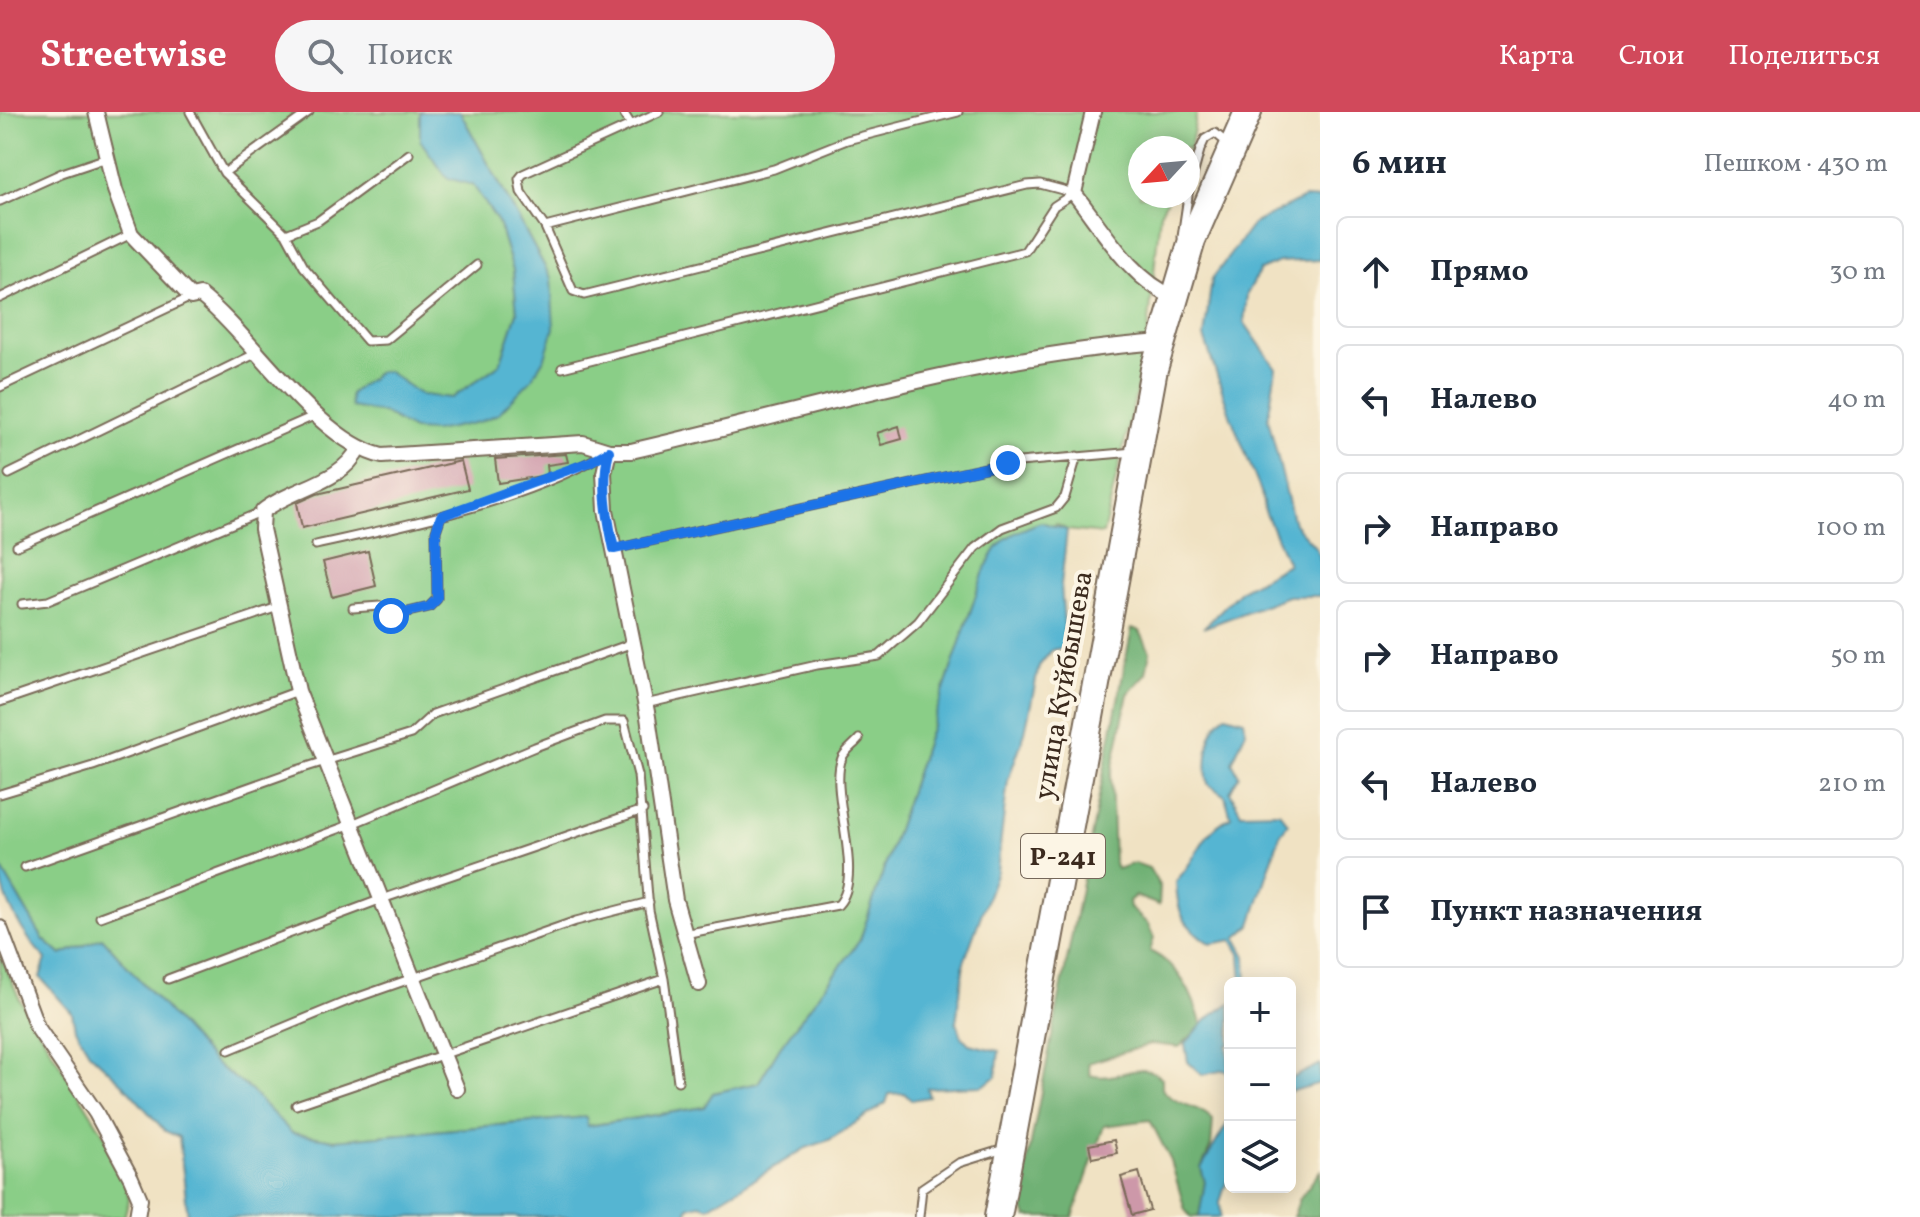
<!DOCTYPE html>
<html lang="ru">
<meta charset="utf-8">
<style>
body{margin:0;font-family:Vollkorn,serif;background:#f6f6f7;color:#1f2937}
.controls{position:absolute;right:24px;bottom:24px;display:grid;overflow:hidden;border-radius:12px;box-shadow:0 4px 20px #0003}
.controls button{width:72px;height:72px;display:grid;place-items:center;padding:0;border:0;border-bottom:2px solid #e0e1e3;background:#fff;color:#1f2937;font:40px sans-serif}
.compass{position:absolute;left:1128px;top:24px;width:72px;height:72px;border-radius:50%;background:#fff;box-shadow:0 4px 20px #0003;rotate:244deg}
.stop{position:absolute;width:24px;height:24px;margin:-18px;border:6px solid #1a73e8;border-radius:50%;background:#fff}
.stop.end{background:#1a73e8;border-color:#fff;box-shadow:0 2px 8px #0008}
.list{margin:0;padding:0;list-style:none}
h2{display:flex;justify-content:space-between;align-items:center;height:104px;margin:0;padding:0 32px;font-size:34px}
h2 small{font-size:26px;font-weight:400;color:#747a83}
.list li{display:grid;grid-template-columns:52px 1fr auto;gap:24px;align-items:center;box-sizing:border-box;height:112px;margin:0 16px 16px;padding:0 16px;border:2px solid #e0e1e3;border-radius:12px}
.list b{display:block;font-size:30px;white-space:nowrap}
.list em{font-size:26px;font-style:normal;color:#747a83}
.icon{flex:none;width:44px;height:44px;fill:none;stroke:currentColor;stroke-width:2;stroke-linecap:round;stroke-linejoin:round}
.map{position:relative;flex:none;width:1320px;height:1105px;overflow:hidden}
header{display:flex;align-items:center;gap:48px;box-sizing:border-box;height:112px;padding:0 40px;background:#d1495b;color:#fff}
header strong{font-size:38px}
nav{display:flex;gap:44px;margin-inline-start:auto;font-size:28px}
.search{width:560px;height:72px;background:#f6f6f7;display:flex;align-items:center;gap:20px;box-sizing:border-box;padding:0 28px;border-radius:44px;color:#747a83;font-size:30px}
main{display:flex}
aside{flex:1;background:#fff}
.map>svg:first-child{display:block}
.green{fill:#8ace87;stroke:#627c52;stroke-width:2}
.forest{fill:#6fb174;stroke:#556e49;stroke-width:2}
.water{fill:#54b5d2;stroke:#487078;stroke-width:2}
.building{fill:#cd98a9}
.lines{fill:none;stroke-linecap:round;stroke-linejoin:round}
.lane-casing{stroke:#7a6a58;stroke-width:11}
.street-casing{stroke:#7a6a58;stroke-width:18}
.highway-casing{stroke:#7a6a58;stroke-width:30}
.lane{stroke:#fff;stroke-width:7}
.street{stroke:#fff;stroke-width:14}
.highway{stroke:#fff;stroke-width:26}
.route{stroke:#1a73e8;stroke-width:10}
.labels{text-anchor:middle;stroke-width:8;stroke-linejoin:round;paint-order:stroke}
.shield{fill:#fcf5e5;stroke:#75675a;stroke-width:2}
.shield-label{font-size:26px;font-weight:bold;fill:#3b2a1e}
.street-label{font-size:28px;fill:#3b2a1e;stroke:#fcf5e5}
</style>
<header>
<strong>Streetwise</strong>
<div class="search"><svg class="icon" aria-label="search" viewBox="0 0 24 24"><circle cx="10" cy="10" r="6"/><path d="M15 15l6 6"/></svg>Поиск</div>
<nav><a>Карта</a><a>Слои</a><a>Поделиться</a></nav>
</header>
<main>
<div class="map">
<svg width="1320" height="1105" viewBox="0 0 1320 1105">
<rect width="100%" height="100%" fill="#fcf5e5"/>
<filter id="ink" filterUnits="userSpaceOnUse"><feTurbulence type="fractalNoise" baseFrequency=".0125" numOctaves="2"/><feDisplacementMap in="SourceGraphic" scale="16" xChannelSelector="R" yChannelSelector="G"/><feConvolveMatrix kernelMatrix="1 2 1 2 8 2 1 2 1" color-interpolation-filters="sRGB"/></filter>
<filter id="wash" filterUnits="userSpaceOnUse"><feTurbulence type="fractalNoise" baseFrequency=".006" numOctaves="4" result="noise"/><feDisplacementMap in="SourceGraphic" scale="32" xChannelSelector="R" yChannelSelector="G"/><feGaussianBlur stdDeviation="1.8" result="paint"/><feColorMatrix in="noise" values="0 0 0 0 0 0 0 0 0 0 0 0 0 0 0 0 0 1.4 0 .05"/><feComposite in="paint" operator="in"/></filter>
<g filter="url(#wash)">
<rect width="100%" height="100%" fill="#f0e2c3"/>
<path class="green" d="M0 0H420V28L473 72 498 110 513 158 517 201 500 252 452 286 421 283 387 259H380L350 282 352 295 384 301 413 318 478 310 498 302 531 267 545 245 551 166 460 0H1197L1188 48V36H1140V84H1169L1160 101 1146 239 1103 422 1067 418 1056 412 983 462 860 828 780 935 758 971 713 981 704 995 587 1014 585 1005 334 1028 292 1021 279 1011 248 976 214 951 102 826 61 843 43 827 0 754Z
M0 842 21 890 122 1051 129 1088 124 1105H0Z"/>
<path class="forest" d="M1132 516 1140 519 1150 540 1146 561 1128 582 1111 664 1114 750 1117 757 1135 751 1149 756 1160 775 1159 793 1135 784 1129 789 1130 796 1148 812 1154 826 1150 839C1180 854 1193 882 1202 914L1179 935 1151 932 1088 951 1090 963C1118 971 1139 946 1162 966V977C1175 994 1198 992 1213 1008L1211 1034 1201 1056 1205 1070 1199 1105H1191L1185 1098 1171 1049 1150 1008 1104 1014 1073 1105H1027L1023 1095 1024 1067Z
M1320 1059V1105H1293L1300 1086Z"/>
<path class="water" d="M420 0H460L551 166 554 216 545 245 531 268 498 302 479 310 435 319 413 318 384 301 351 295 350 282 380 259H387L421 283 452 286 500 252 517 201 513 158 498 110 473 73 447 66 420 28Z
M1304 86 1320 87V148L1279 150 1260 158 1247 182 1244 210 1276 256 1268 306 1294 412 1316 436 1320 446V484H1288L1203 516 1241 478 1288 452 1264 397 1261 380 1231 305 1204 225 1212 167 1253 112Z
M1041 410 1067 418 1061 473 1064 512 1062 536 1052 538 1039 554 1025 620 1008 668 997 759 964 850 956 911 962 925 969 932 999 939 996 965 982 974 927 976 929 985 911 988 904 981 889 982 886 991 829 1028 806 1036 708 1095 700 1092 688 1095 686 1105H188L179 1025 165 1019 122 971 89 940 75 917 72 901 40 865 46 847C24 826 0 784 0 754L43 827 61 843 102 826 214 951 248 976 292 1021 334 1028 586 1005 588 1014 704 995 713 981 758 971 780 935 860 828 983 462C998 427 1005 424 1041 410Z
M1226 603 1244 608 1246 619 1232 650 1239 663 1230 680 1241 701 1279 700 1288 711 1280 723 1251 813 1236 826 1246 844 1247 871H1242L1240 842 1232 828 1210 832C1183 813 1177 802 1176 769 1199 746 1199 721 1231 705L1225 684 1208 672C1204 650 1207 616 1226 603Z
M1230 891V932L1227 933 1230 965 1225 958 1202 963 1188 950 1185 932 1206 908Z
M1320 952V971L1290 980V967Z
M1230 1007V1058L1220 1090 1221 1105H1199L1205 1070 1201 1056Z"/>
<g id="blocks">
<path class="building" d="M899 314 902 327 881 333 877 321Z
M566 342 568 350 547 353 548 362 542 364 498 371 495 347Z
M461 349 468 377 302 416 297 391 317 382Z
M368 439 376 474 332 485 323 450Z
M1114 1028 1117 1041 1092 1046 1089 1033Z
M1139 1060 1150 1098 1132 1103 1121 1065Z"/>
</g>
</g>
<g filter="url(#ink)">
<use href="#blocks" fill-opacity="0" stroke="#7a6a58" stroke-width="2"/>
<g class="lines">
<defs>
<path id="lane" d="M190 0 224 61 286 122 304 155 367 229 386 228 477 153
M623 0 630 11
M659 0 523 62 519 67 521 80 545 115 573 179 584 183 1027 73 1040 72 1074 81
M224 61 309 0
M1188 82 1200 38 1205 27 1215 21 1226 30
M0 89 62 61 107 46
M545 115 774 57 847 28 958 0
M286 122 318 109 409 42
M1182 125 1188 84
M0 186 131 122
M562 256 1025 139 1054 94 1074 81
M0 275 191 185
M9 362 257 241
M316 433C410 412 524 390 607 340
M17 434 316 303
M614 437 1008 351 1134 340
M22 492 48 489 263 399
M353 496 380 494 391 504 429 495 437 487 436 419 441 404
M0 590 278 495
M645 592 817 553 879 544 918 510 975 436 1002 416 1056 396 1065 385 1077 344
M0 682 93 654 298 579
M25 755 297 658 411 622 433 602 633 531
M100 805 352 712 535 635 605 609H624L638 663 649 798 664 867 678 969
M684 822 838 793C866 763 828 681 842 646 845 639 854 633 859 627
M168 867 382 787 643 698
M229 938 350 888 576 809 649 790
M296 993 664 867
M919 1105 922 1076 959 1051 1004 1037"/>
<path id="street" d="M96 0 115 78 131 122 191 185 200 183C254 226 317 329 382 344L583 331 609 339H631C807 299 980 243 1161 230
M1093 0 1074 81C1102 116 1131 168 1174 185
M359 336C341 372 293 375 263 399L262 417 298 579 457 977
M609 339 604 361 606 398 648 605 675 788 699 872
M0 816 37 915 96 1001 131 1066 140 1087 137 1105"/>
<path id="highway" d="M998 1105 1154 257 1192 128 1248 0"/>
</defs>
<use href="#lane" class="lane-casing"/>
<use href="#street" class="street-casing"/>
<use href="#highway" class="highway-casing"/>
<use href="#lane" class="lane"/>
<use href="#street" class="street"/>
<use href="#highway" class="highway"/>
</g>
</g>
<g class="lines" filter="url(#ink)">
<path class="route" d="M391 504 429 495 437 487 436 419 441 404 590 350 609 339C601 373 607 404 614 437L1008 351"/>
</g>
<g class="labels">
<rect class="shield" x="1021" y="722" width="84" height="44" rx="6"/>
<g class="shield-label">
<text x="1063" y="753">Р-241</text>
</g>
<g class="street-label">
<text transform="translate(1062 573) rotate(-80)" y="10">улица Куйбышева</text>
</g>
</g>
</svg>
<div class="controls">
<button>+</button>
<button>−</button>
<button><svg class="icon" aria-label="layers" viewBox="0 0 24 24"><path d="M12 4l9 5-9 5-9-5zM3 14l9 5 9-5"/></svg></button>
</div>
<svg class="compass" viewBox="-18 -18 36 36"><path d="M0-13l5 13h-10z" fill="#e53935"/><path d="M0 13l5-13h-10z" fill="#747a83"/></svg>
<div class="stop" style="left:391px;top:504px"></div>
<div class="stop end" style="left:1008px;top:351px"></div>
</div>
<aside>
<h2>6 мин<small>Пешком · 430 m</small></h2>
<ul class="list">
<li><svg class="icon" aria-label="ahead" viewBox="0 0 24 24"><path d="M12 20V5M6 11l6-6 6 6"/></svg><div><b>Прямо</b></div><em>30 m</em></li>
<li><svg class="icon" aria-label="left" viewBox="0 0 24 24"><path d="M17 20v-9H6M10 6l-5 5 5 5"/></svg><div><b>Налево</b></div><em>40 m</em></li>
<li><svg class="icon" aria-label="right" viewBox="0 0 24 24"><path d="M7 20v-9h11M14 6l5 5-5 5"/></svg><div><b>Направо</b></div><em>100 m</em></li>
<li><svg class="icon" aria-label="right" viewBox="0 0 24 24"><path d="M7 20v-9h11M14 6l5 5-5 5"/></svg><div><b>Направо</b></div><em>50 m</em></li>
<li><svg class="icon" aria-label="left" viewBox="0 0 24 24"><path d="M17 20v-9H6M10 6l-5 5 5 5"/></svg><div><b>Налево</b></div><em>210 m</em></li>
<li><svg class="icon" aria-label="arrive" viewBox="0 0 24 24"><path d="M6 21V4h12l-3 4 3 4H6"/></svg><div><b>Пункт назначения</b></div></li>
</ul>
</aside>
</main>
